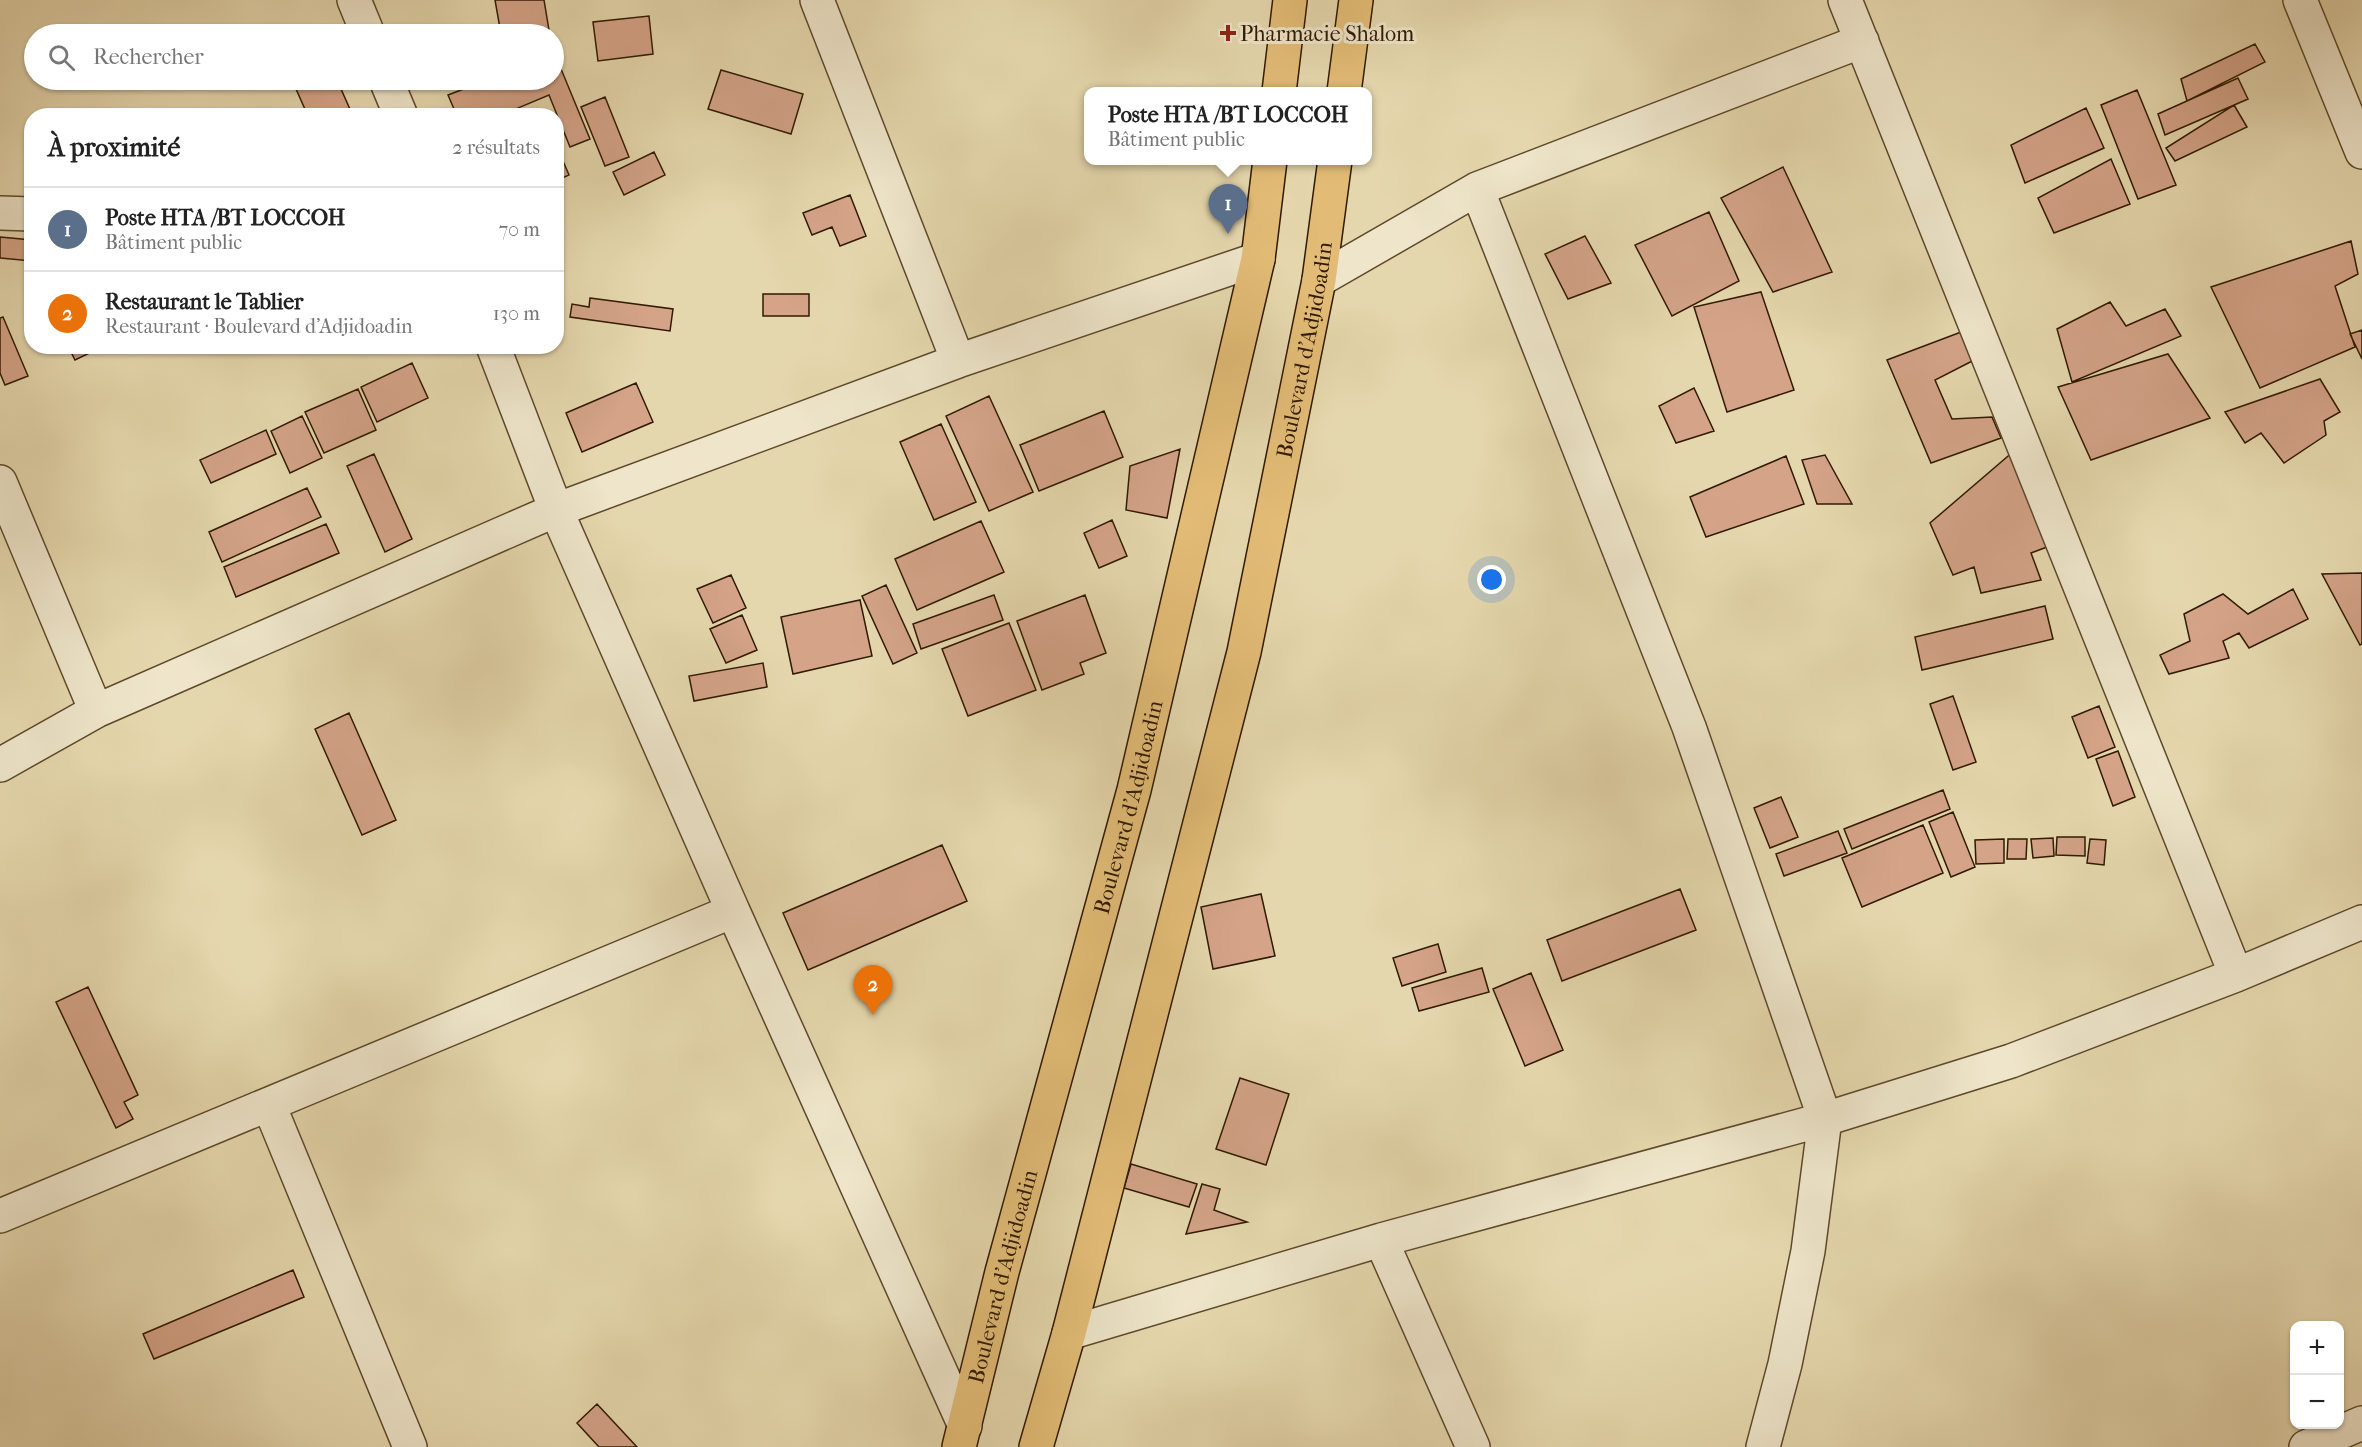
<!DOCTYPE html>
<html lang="fr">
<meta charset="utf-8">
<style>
body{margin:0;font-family:"IM FELL French Canon",serif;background:#f6f6f6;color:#222}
.controls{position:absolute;right:18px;bottom:18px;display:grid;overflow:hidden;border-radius:12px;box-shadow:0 2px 4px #0004}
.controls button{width:54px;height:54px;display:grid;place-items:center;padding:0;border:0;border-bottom:2px solid #e0e0e0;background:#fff;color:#222;font:30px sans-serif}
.you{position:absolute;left:1492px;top:580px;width:21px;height:21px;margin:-15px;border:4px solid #fff;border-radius:50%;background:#1a73e8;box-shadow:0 0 0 9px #1a73e833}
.badge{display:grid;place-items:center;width:39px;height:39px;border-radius:50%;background:#d93025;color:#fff;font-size:20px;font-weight:700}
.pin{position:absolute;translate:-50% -50px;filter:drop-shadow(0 2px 3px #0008)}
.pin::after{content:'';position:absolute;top:32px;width:21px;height:18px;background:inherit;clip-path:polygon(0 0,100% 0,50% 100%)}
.popup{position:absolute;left:1084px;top:87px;width:288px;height:78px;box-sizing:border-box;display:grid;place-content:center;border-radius:12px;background:#fff;filter:drop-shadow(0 2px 4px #0005);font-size:20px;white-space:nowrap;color:#767676}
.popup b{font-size:22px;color:#222}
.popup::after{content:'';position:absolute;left:50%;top:100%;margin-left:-12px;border:12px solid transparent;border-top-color:#fff}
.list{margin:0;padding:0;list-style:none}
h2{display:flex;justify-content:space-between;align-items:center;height:78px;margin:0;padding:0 24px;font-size:26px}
h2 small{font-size:20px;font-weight:400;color:#767676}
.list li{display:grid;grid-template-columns:39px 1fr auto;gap:18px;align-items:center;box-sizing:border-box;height:84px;padding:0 24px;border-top:2px solid #e0e0e0}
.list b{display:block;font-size:22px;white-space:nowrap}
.list p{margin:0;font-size:20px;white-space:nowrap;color:#767676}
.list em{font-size:20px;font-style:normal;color:#767676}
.icon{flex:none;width:33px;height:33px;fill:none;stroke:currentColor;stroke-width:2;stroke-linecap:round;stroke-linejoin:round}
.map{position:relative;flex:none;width:2362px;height:1447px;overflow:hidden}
.search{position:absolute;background:#fff;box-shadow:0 2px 4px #0004;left:24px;top:24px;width:540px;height:66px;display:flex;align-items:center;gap:15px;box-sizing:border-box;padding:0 21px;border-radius:33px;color:#767676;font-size:22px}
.panel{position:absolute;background:#fff;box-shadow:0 2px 4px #0004;left:24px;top:108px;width:540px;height:246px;border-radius:24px}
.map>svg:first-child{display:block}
.building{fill:#d4a388;stroke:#311a00;stroke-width:1.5}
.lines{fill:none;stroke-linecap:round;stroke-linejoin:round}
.minor-casing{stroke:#5e492b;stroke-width:36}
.major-casing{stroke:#311a00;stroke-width:36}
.minor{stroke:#eee5ca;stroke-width:33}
.major{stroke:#e2bc76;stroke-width:33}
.poi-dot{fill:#8f2418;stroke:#eee5ca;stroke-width:2}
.labels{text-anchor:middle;stroke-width:6;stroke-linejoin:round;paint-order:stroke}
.poi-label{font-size:22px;fill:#311a00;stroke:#eee5ca;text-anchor:start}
.street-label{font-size:22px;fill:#311a00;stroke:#eee5ca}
</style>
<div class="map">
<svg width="2362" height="1447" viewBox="0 0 2362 1447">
<rect width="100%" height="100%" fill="#e5d7ad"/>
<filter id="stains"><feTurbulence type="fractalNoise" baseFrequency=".00333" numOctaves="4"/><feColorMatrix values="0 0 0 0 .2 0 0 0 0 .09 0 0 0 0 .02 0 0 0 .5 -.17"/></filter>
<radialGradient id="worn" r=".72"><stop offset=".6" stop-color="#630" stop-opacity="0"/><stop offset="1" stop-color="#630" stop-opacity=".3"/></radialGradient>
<path class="building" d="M495 0H544L549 30 521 34H501Z
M649 16 653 54 598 61 593 22Z
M2255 44 2265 62 2187 101 2181 79Z
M554 52 590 139 570 147 549 95 499 116H457L448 95 487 80H554Z
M721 70 803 94 791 134 708 109Z
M2238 78 2248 99 2165 135 2158 114Z
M292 80H337L353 116H308Z
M2137 90 2176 185 2138 199 2101 105Z
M605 97 629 157 605 166 581 107Z
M2234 105 2247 127 2175 161 2166 148Z
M2086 108 2104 148 2025 183 2011 145Z
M541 109 544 116H526Z
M556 145 569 175 556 181Z
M654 152 665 175 624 195 613 172Z
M2111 159 2130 204 2054 233 2038 198Z
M1783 167 1832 272 1773 292 1721 198Z
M850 195 866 236 840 246 832 227 812 235 803 213Z
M1709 212 1739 281 1672 316 1635 245Z
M1585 236 1611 283 1568 299 1545 254Z
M0 237 32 240V261L0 258Z
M2351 241 2358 274 2335 286 2355 347 2260 388 2211 287Z
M1761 292 1794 390 1727 412 1694 307Z
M763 294H809V316H763Z
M590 298 673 309 670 331 570 317 572 304 589 307Z
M2110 302 2126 326 2165 309 2181 336 2072 382 2057 329Z
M3 317 28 376 5 385 0 373V318Z
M1969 329 1978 358 1935 380 1952 419 1992 417 2001 438 1931 463 1887 360Z
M2362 330V359L2350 334Z
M68 346H99L100 348 75 360Z
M2168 354 2210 418 2091 460 2058 387Z
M412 363 428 398 377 422 361 387Z
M2320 379 2340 412 2324 421 2326 435 2284 463 2261 433 2245 443 2225 412Z
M636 383 653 422 582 452 566 413Z
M1694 388 1714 431 1676 443 1659 406Z
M358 389 376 430 324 453 305 412Z
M989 396 1033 492 989 511 946 416Z
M1104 411 1123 457 1039 491 1020 445Z
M302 416 322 458 290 473 271 431Z
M941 424 976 502 934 520 900 442Z
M266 430 276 454 211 483 200 460Z
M1180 449 1167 518 1126 510 1130 466Z
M2014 451 2055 544 2031 553 2041 580 1981 593 1974 567 1953 575 1930 523Z
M374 454 412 539 385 552 347 466Z
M1825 455 1852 504H1817L1802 460Z
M1786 456 1804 504 1706 537 1690 497Z
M307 488 321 517 222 562 209 532Z
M1112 520 1127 556 1099 568 1084 533Z
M981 521 1004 572 917 610 895 559Z
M326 524 339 553 236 597 224 567Z
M2362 573V644L2360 645 2322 574Z
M731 575 746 608 713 623 697 589Z
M886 585 917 653 893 664 862 596Z
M2293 589 2308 619 2249 648 2239 633 2223 641 2229 658 2169 674 2160 655 2190 641 2184 614 2223 594 2248 614Z
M994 595 1003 620 921 649 913 624Z
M1085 595 1106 653 1080 663 1084 674 1042 690 1017 621Z
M860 600 872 656 793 674 781 617Z
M2045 606 2053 639 1922 670 1915 637Z
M742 615 757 650 726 663 710 629Z
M1009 623 1036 690 968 716 942 649Z
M763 663 767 687 694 701 689 676Z
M1953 696 1976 762 1953 770 1930 704Z
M2099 706 2115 747 2088 758 2072 717Z
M349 713 396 820 362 835 315 729Z
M2118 751 2135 797 2113 806 2096 759Z
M1943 790 1950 809 1852 849 1844 829Z
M1781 797 1798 837 1770 848 1754 808Z
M1953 812 1975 867 1951 877 1929 822Z
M1923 825 1943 873 1862 907 1842 858Z
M1838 831 1847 853 1784 876 1776 854Z
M2057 837H2085V856L2056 855Z
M2053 838 2054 856 2033 858 2031 839Z
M2004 839V863L1976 864 1975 840Z
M2008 839H2027L2026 859H2007Z
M2090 839 2106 840 2104 865 2087 863Z
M942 845 967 901 808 970 783 913Z
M1680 889 1696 930 1562 981 1547 940Z
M1261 894 1275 956 1213 969 1201 907Z
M1438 944 1446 972 1402 986 1393 958Z
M1482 968 1489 992 1419 1011 1412 988Z
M1531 973 1563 1050 1525 1066 1493 989Z
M88 987 138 1095 124 1102 133 1119 116 1128 56 1002Z
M1240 1078 1289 1094 1266 1165 1216 1149Z
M1131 1164 1197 1184 1189 1207 1124 1188Z
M1202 1184 1220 1189 1214 1210 1247 1222 1186 1234Z
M293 1270 304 1297 154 1359 143 1334Z
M597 1404 637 1447H599L577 1423Z"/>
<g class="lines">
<defs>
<path id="minor" d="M354 0 368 34
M817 0 958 361
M1845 0 2236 975
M2300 0 2362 152
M386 80 401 116
M1477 189 1689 727 1825 1119 1808 1251 1785 1364 1763 1447
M0 213 32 214
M1319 280 1477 189 1862 41
M493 346 556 510 733 911
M0 482 96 711
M0 765 96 711 556 510 958 361 1258 259
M269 1105 410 1447
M0 1216 733 911 965 1426
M1381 1240 1473 1447
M1069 1333 1381 1240 1825 1119 2011 1061 2236 975 2362 922
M2306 1447 2362 1423"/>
<g id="major">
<path d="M1279 92 1290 0"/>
<path d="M1344 92 1356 0"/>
<path id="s1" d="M959 1447 1002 1272 1134 790 1258 259 1270 160"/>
<path id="s2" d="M1036 1447 1069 1333 1244 652 1319 280 1335 160"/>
</g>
</defs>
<use href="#minor" class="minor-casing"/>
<use href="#major" class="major-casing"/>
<use href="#minor" class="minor"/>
<use href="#major" class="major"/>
</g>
<path class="poi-dot" d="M1225 24h6v6h6v6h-6v6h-6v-6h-6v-6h6z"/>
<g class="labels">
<g class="poi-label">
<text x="1240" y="41">Pharmacie Shalom</text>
</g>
<g class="street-label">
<text dy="8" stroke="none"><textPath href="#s2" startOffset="1130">Boulevard d'Adjidoadin</textPath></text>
<text dy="8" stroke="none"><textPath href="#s1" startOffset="662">Boulevard d'Adjidoadin</textPath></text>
<text dy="8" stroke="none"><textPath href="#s1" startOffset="176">Boulevard d'Adjidoadin</textPath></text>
</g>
</g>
<rect width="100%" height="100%" filter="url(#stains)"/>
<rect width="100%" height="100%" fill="url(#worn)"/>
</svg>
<div class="controls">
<button>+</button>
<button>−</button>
</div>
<div class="you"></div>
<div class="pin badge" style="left:1228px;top:234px;background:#5c6f8a">1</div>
<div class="popup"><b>Poste HTA /BT LOCCOH</b>Bâtiment public</div>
<div class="pin badge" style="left:873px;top:1015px;background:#e8710a">2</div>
<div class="search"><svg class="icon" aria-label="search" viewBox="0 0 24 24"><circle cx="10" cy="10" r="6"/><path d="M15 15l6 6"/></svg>Rechercher</div>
<section class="panel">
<h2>À proximité<small>2 résultats</small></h2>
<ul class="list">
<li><span class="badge" style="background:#5c6f8a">1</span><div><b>Poste HTA /BT LOCCOH</b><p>Bâtiment public</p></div><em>70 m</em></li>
<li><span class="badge" style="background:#e8710a">2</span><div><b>Restaurant le Tablier</b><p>Restaurant · Boulevard d'Adjidoadin</p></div><em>130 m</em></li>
</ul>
</section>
</div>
